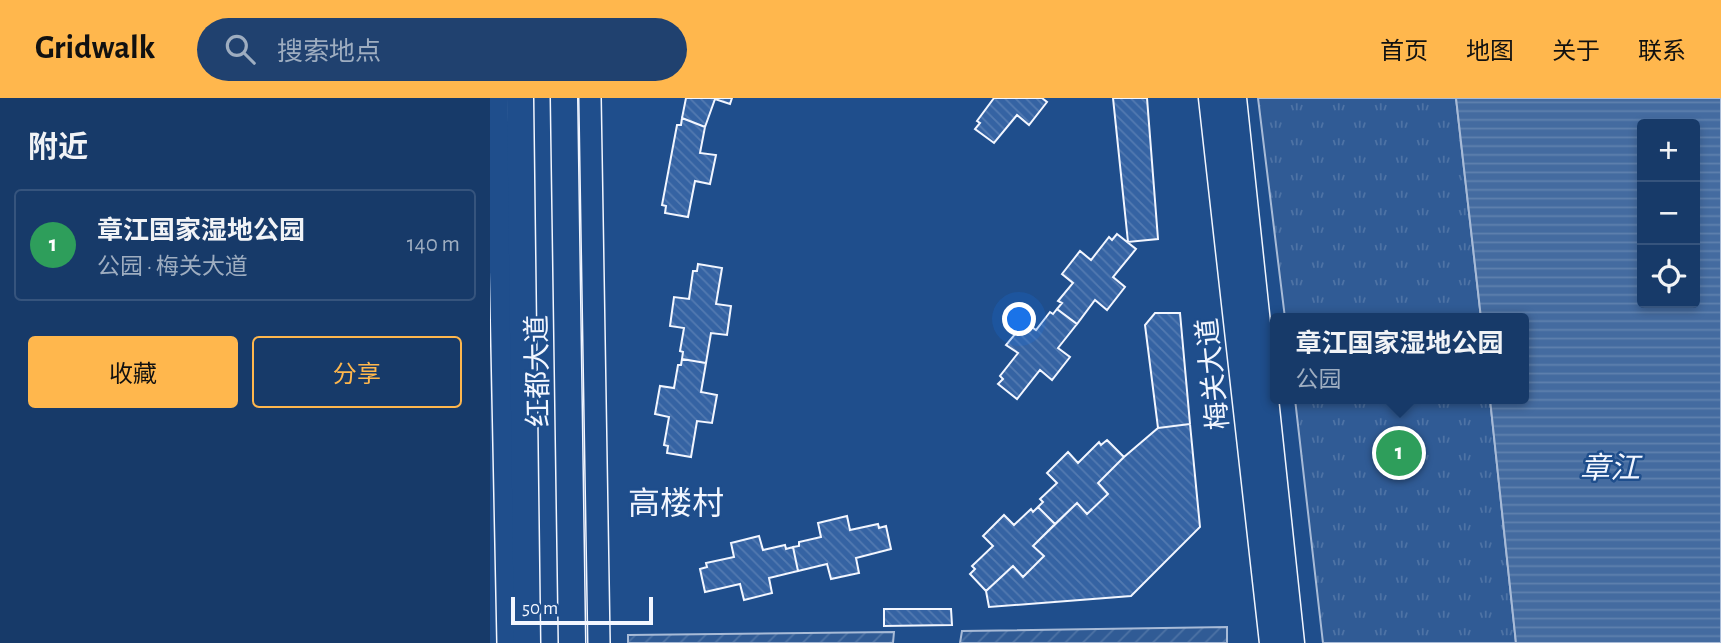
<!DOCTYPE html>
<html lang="zh">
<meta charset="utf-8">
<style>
body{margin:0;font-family:"Alegreya Sans","Noto Sans SC",sans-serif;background:#20416f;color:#f1f3f6}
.controls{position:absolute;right:21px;top:21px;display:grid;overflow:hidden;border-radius:7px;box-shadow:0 4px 10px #0003}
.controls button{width:63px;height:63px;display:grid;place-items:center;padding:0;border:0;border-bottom:2px solid #36547d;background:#173a69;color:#f1f3f6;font:35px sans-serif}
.scale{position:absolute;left:21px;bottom:18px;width:142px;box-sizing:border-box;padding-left:7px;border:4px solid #f2f6ff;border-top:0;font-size:19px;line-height:24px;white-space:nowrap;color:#f2f6ff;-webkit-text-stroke:5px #1f4e8c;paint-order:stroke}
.you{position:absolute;left:530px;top:222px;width:24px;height:24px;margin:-18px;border:5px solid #fff;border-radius:50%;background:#1a73e8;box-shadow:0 0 0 10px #1a73e833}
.badge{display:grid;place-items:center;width:46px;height:46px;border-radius:50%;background:#ffb74d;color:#fff;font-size:23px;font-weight:700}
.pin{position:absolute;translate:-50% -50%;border:4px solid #fff;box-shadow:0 2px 7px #0006}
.popup{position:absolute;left:780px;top:215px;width:259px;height:91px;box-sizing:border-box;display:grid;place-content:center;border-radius:7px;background:#173a69;filter:drop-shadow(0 2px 5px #0005);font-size:23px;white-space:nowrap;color:#9eadc0}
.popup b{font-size:26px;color:#f1f3f6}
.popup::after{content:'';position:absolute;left:50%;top:100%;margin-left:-14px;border:14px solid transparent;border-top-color:#173a69}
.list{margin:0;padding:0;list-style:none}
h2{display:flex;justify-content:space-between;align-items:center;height:91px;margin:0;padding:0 28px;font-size:30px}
h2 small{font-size:23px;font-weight:400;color:#9eadc0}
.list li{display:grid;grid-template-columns:46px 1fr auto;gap:21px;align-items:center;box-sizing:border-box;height:112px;margin:0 14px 14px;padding:0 14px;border:2px solid #36547d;border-radius:7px}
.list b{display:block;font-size:26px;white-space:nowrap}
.list p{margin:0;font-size:23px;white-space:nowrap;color:#9eadc0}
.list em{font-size:23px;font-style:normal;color:#9eadc0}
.actions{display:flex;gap:14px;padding:21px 28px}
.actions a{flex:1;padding:16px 0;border:2px solid #ffb74d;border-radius:7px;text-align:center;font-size:24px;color:#ffb74d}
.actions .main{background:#ffb74d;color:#111}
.icon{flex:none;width:38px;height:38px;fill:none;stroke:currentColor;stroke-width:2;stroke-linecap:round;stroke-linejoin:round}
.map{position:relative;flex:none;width:1231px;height:545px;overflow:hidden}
header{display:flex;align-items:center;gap:42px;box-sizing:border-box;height:98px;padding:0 35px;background:#ffb74d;color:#111}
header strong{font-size:33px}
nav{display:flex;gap:38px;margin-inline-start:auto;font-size:24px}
.search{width:490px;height:63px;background:#20416f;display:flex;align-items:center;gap:18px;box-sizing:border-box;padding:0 24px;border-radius:38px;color:#9eadc0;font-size:26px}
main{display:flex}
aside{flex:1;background:#173a69}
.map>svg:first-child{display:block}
.park{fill:url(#park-tufts);stroke:#a8bbd7;stroke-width:2}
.garden{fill:url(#garden-furrows);stroke:#a8bbd7;stroke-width:2}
.water{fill:url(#water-rules);stroke:#a8bbd7;stroke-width:2;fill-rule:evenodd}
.building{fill:url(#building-back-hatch);stroke:#f2f6ff;stroke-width:2}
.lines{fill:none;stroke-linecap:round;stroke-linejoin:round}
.tertiary-casing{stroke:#f2f6ff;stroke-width:24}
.secondary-casing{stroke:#f2f6ff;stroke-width:27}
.primary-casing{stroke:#f2f6ff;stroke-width:29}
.tertiary{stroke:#1f4e8c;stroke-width:21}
.secondary{stroke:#1f4e8c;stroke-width:24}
.primary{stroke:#1f4e8c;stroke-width:26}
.labels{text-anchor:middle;stroke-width:5;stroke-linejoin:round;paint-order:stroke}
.street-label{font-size:28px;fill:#f2f6ff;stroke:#1f4e8c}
.water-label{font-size:30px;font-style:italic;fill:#f2f6ff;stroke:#1f4e8c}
.quarter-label{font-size:32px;fill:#f2f6ff;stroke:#1f4e8c}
</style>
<header>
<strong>Gridwalk</strong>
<div class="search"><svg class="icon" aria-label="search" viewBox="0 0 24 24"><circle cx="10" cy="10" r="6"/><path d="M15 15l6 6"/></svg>搜索地点</div>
<nav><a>首页</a><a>地图</a><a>关于</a><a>联系</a></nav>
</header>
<main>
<aside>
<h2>附近<small></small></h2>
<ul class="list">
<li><span class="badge" style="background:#2e9e5b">1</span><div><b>章江国家湿地公园</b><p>公园 · 梅关大道</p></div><em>140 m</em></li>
</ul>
<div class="actions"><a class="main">收藏</a><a>分享</a></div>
</aside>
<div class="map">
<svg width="1231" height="545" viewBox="0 0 1231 545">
<defs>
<pattern id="park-tufts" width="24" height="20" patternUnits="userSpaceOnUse" patternTransform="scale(1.75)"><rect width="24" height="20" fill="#305b95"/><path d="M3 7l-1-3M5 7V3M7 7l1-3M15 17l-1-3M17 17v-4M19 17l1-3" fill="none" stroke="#4e73a5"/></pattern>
<pattern id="garden-furrows" width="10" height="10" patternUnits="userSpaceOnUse" patternTransform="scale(1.75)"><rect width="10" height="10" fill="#305b95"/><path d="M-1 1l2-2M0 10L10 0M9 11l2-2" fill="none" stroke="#4e73a5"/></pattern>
<pattern id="water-rules" width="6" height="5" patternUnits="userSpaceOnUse" patternTransform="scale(1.75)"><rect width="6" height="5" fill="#446ba0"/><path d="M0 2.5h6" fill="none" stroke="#5f81ae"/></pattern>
<pattern id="building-back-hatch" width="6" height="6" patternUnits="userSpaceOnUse" patternTransform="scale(1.75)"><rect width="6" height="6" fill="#3563a3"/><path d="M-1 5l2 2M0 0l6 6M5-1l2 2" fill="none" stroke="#537ab1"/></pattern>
</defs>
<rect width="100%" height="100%" fill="#1f4e8c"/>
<path class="park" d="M768 0H966L991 220H795Z
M805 301H1000L1026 545H833Z"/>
<path class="garden" d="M737 529V545H470L472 533Z
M404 534 403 545H138V537Z"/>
<path class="water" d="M966 0H1231V545H1026L1000 301H1033V220H991ZM1152 26H1205V205H1152Z"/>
<path class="building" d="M196 0H242L240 6 225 1 215 29 192 20Z
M504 0H552L557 4 539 27 527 17 504 45 485 31 490 25 487 23Z
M623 0H657L668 141 638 144Z
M192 20 215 29 210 55 226 57 220 86 205 83 198 119 175 115 176 108 172 107 187 27H191Z
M627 136 646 151 623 179 635 189 617 212 605 202 587 226 567 211 572 205 568 203 583 185 572 176 590 153 601 162 619 139 622 142Z
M208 166 232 170 226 206 241 208 237 237 221 235 216 265 192 261 193 254 190 253 194 230 180 228 184 199 199 201 203 173H207Z
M567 211 587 226 568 250 580 259 562 282 550 272 527 301 508 286 513 281 510 278 528 255 516 247 535 224 546 232 560 214 563 216Z
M665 215H690L700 326 668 330 655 227Z
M192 261 216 265 211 294 227 297 222 325 207 323 201 359 177 355 178 348 174 347 179 319 165 316 170 288 184 290 188 267H191Z
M700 326 710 429 641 498 499 509 496 493 523 468 533 479 554 458 543 448 587 405 597 416 618 396 608 385 634 359 668 330Z
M617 342 634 359 608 385 618 396 597 416 587 405 565 426 548 409 553 404 550 401 567 385 557 375 578 354 588 365 609 344 611 347Z
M548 409 565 426 543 448 554 458 533 479 523 468 496 493 480 476 485 471 482 468 503 448 493 438 514 417 524 427 541 411 543 414Z
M357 418 360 432 388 426 389 430 396 428 401 451 366 460 369 475 341 481 337 466 308 473 303 449 309 448V444L331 439 328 425Z
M269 438 273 452 295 447 296 451 303 449 308 473 279 480 282 495 254 502 250 486 215 494 210 471 217 469 216 465 244 459 241 445Z
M394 511H461L462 527 394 528Z"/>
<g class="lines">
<defs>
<path id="tertiary" d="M7 0 18 545
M100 0 109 545"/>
<path id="secondary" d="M721 0 782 545
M744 0 802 545"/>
<path id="primary" d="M30 0 37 545
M74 0 82 545"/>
</defs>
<use href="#tertiary" class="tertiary-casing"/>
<use href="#secondary" class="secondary-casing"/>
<use href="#primary" class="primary-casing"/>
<use href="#tertiary" class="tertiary"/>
<use href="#secondary" class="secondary"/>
<use href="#primary" class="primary"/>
</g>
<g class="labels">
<g class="street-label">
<text transform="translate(47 273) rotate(-91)" y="10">红都大道</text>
<text transform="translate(722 276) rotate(-96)" y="10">梅关大道</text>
</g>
<g class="water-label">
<text x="1120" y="380">章江</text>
</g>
<g class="quarter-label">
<text x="186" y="416">高楼村</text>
</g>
</g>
</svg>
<div class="controls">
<button>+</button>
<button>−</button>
<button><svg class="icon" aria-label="locate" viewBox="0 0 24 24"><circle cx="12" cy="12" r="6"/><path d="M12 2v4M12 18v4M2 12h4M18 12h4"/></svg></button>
</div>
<div class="scale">50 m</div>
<div class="you"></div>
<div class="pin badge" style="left:909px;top:355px;background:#2e9e5b">1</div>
<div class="popup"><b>章江国家湿地公园</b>公园</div>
</div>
</main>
